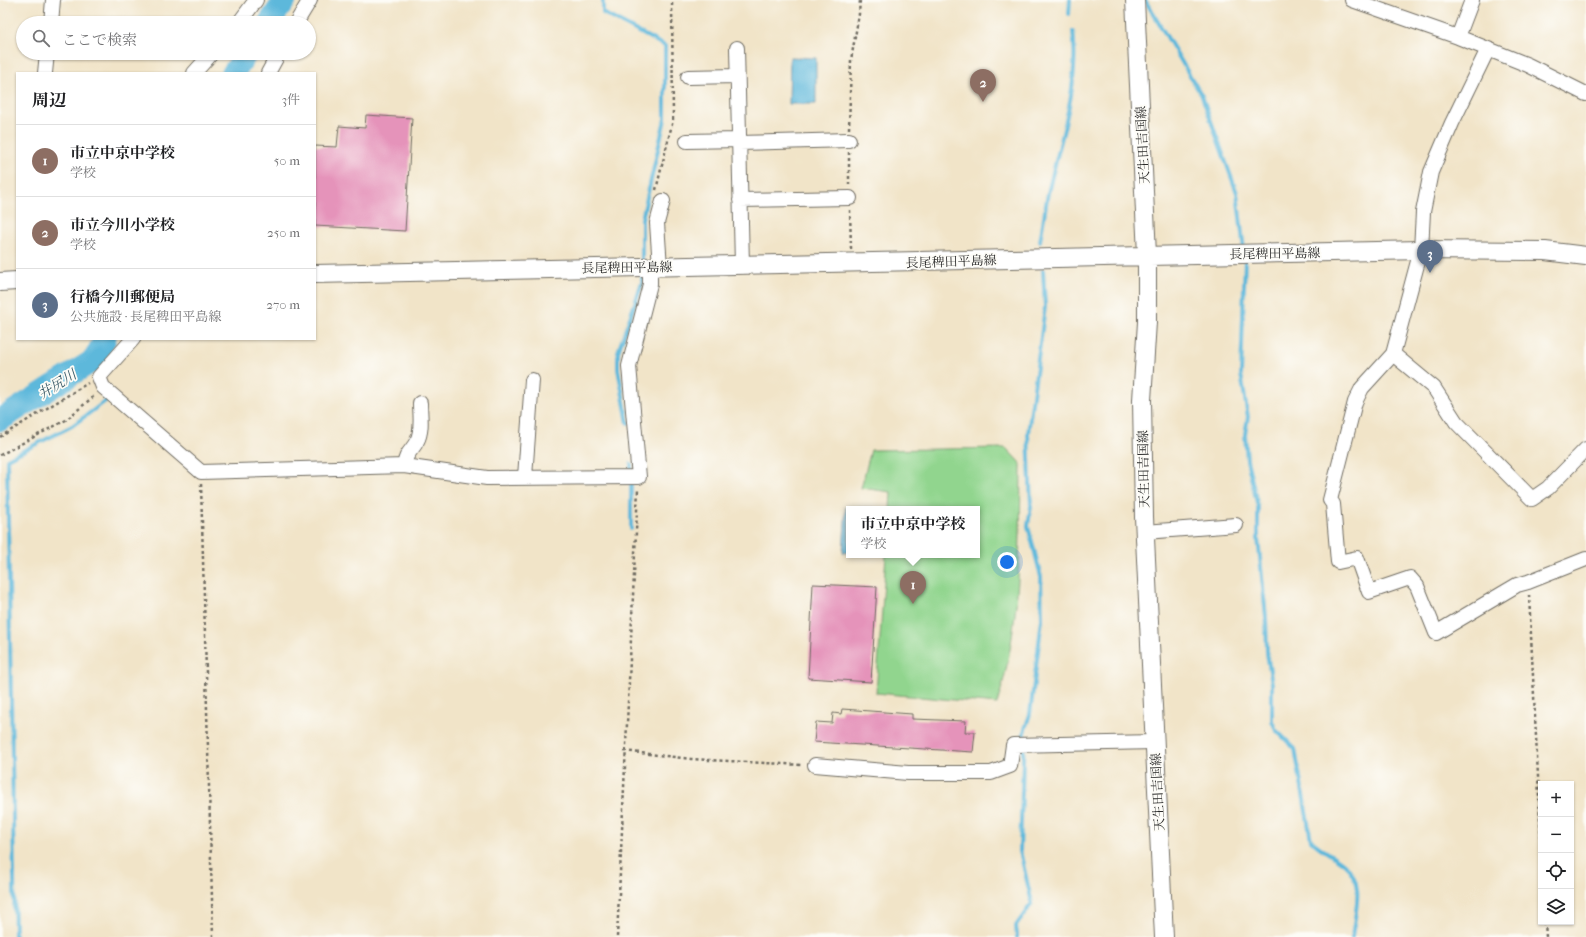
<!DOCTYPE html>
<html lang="ja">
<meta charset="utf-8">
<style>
body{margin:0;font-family:"IM FELL French Canon","Noto Serif JP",serif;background:#f6f6f6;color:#202124}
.controls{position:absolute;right:12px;bottom:12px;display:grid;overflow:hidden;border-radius:0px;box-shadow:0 1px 3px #0004}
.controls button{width:36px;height:36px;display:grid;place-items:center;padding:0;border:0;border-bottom:1px solid #e0e0e0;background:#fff;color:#202124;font:20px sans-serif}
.you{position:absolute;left:1007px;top:562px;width:14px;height:14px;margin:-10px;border:3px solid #fff;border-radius:50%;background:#1a73e8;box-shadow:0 0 0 6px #1a73e833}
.badge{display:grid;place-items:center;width:26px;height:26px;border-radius:50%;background:#1a73e8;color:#fff;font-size:13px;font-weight:700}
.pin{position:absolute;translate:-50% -33px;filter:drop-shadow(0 1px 2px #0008)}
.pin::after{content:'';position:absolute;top:21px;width:14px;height:12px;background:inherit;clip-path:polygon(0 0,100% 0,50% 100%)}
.popup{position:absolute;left:846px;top:506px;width:134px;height:52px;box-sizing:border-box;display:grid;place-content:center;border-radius:0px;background:#fff;filter:drop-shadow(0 1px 3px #0005);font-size:13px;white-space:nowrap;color:#757577}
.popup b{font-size:15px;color:#202124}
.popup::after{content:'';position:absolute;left:50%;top:100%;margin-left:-8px;border:8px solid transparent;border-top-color:#fff}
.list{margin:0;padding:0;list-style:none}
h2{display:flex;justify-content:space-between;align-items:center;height:52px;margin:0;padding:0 16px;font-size:17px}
h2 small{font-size:13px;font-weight:400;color:#757577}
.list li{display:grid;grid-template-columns:26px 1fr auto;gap:12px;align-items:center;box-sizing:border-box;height:72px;padding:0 16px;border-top:1px solid #e0e0e0}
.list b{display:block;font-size:15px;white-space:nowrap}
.list p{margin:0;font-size:13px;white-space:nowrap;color:#757577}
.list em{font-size:13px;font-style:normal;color:#757577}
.icon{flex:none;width:22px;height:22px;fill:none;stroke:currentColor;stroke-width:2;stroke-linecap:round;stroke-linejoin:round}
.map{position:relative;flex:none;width:1586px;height:937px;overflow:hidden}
.search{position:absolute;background:#fff;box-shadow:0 1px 3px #0004;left:16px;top:16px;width:300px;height:44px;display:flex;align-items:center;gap:10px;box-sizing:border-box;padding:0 14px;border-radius:22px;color:#757577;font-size:15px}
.panel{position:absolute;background:#fff;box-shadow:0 1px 3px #0004;left:16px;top:72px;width:300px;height:268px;border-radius:0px}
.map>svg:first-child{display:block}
.green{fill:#91d58e;stroke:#5e805c}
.water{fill:#5db8db;stroke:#447283}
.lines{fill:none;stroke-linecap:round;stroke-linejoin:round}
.stream{stroke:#5db8db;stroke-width:4}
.river{stroke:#5db8db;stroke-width:23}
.building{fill:#e593ba}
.minor-casing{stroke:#706c62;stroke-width:16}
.major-casing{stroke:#706c62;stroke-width:20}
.path{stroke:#706c62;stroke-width:2.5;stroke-dasharray:3 3;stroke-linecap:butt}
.minor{stroke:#fff;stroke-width:14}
.major{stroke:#fff;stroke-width:18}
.labels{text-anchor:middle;stroke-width:3.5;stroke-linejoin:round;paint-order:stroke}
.street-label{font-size:13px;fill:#2b2b2b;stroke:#fdfcf7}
.water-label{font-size:14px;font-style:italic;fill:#3c5c69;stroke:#fdfcf7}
</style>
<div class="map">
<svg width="1586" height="937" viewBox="0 0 1586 937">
<rect width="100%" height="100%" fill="#fdfcf7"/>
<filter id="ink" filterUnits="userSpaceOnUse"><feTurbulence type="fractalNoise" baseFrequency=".025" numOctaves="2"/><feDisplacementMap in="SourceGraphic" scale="8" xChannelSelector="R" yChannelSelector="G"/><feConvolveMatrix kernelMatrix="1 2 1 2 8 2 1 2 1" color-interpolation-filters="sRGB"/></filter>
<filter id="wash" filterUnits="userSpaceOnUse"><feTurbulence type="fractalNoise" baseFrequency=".012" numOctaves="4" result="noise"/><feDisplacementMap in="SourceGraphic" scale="16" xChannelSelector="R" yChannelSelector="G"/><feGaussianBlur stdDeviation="0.9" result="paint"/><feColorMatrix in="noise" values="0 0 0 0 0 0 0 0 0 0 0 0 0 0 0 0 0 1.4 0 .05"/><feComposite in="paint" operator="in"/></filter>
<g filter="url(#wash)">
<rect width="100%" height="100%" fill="#f1e4c8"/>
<path class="green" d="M1006 448 1021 464C1020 545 1021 627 997 704L876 693 886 555H977V509H890L891 492 861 488 871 450Z"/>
<path class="water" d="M790 57 816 58V104H789Z
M846 507 875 508 849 509V553L843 552Z"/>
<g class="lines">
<path class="stream" d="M603 0V13L665 46V119L642 219V262
M1145 0 1202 96 1237 193 1244 250
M1069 14 1070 0
M1040 241C1043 225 1045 209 1048 193 1060 140 1080 87 1073 31
M1245 259 1241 374 1248 417 1245 434 1247 460 1258 507V538L1266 617 1267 653 1272 684V721L1276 730 1295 749 1311 840C1322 851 1333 855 1344 864 1366 883 1355 911 1352 937
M94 360 98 375
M628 423 618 369V352L642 283V271
M631 464V529
M15 937 7 459 72 426 107 400 105 394
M1017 937 1016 926 1032 903 1020 851 1024 732 1030 714 1042 619 1041 577 1028 526 1031 506 1028 433 1045 307 1043 270"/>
<path class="river" d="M269 23 285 0
M233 73 247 53
M0 420 94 360 105 339"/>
</g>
<g id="blocks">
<path class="building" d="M366 115 412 118 405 231 315 226V146L337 147 339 126 365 128Z
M813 584 877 587 871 682 808 678Z
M842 709 912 714V719L966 721 965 732H975L973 752 814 742 816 722 832 723 833 713 841 714Z"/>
</g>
</g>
<g filter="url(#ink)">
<use href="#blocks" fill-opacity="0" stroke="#706c62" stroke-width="1"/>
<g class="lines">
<defs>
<path id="minor" d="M1352 0 1458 37 1528 65 1586 94
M51 23 53 0
M239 23 256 0
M296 23 310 0
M1458 37 1472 0
M737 48 742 265
M1488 49 1452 123 1431 172 1423 212 1421 250 1393 354 1362 388 1355 402 1330 500 1333 504 1338 562 1357 558 1369 592 1410 578 1417 586 1436 633 1517 585 1528 582 1586 559
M45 73 47 53
M194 73 212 53
M268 73 279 53
M688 77 737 76
M687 141 739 140
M739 143 849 140
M740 200 850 198
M660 267 657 223 663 201
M133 339 99 377 103 387 201 472 404 466 487 478 639 477 629 366 650 284V267
M1393 354 1434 388 1456 422 1532 499 1548 488 1586 449
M404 466C406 452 412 451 417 441 423 430 420 414 420 403
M525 477 532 380
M1145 532 1236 525
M815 765 908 773H991L1010 766 1013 745 1155 742"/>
<path id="major" d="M1135 0 1147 255V322L1142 400 1144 517 1164 937
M315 274 1421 250 1545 251 1586 256
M0 282 17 281"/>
</defs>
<use href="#minor" class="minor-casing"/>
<use href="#major" class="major-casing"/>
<path class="path" d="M849 129 851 60 859 14 860 0
M849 152V187
M656 190 673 120 672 0
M850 210 851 249
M0 437 88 383
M0 455 66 420 94 396
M201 484 213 937
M1529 595 1541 837
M624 751 691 759 802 765
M1545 922 1546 937
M617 937 638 489"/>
<use href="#minor" class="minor"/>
<use href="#major" class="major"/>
</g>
</g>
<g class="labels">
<g class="street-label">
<text transform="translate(1142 145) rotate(-93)" y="5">天生田吉国線</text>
<text transform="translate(1275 253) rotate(-1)" y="5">長尾稗田平島線</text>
<text transform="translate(951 261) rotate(-2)" y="5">長尾稗田平島線</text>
<text transform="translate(627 267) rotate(-1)" y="5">長尾稗田平島線</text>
<text transform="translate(1143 469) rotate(-91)" y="5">天生田吉国線</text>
<text transform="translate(1157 792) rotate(-93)" y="5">天生田吉国線</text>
</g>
<g class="water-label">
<text transform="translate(57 384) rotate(-32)" y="5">井尻川</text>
</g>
</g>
</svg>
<div class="controls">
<button>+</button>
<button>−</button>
<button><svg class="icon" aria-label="locate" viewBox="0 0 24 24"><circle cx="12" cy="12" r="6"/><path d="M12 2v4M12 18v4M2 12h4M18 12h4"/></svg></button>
<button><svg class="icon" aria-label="layers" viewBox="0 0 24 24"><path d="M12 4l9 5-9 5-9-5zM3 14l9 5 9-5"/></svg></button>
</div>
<div class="you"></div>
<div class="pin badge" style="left:913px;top:604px;background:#8d6e63">1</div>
<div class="popup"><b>市立中京中学校</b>学校</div>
<div class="pin badge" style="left:983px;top:102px;background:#8d6e63">2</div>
<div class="pin badge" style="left:1430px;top:273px;background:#5c6f8a">3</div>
<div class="search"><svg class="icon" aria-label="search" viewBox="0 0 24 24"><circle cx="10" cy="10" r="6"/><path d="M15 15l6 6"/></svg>ここで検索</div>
<section class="panel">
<h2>周辺<small>3件</small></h2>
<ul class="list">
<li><span class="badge" style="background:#8d6e63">1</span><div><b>市立中京中学校</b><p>学校</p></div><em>50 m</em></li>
<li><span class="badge" style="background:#8d6e63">2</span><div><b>市立今川小学校</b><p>学校</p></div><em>250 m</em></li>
<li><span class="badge" style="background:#5c6f8a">3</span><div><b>行橋今川郵便局</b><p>公共施設 · 長尾稗田平島線</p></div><em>270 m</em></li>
</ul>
</section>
</div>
